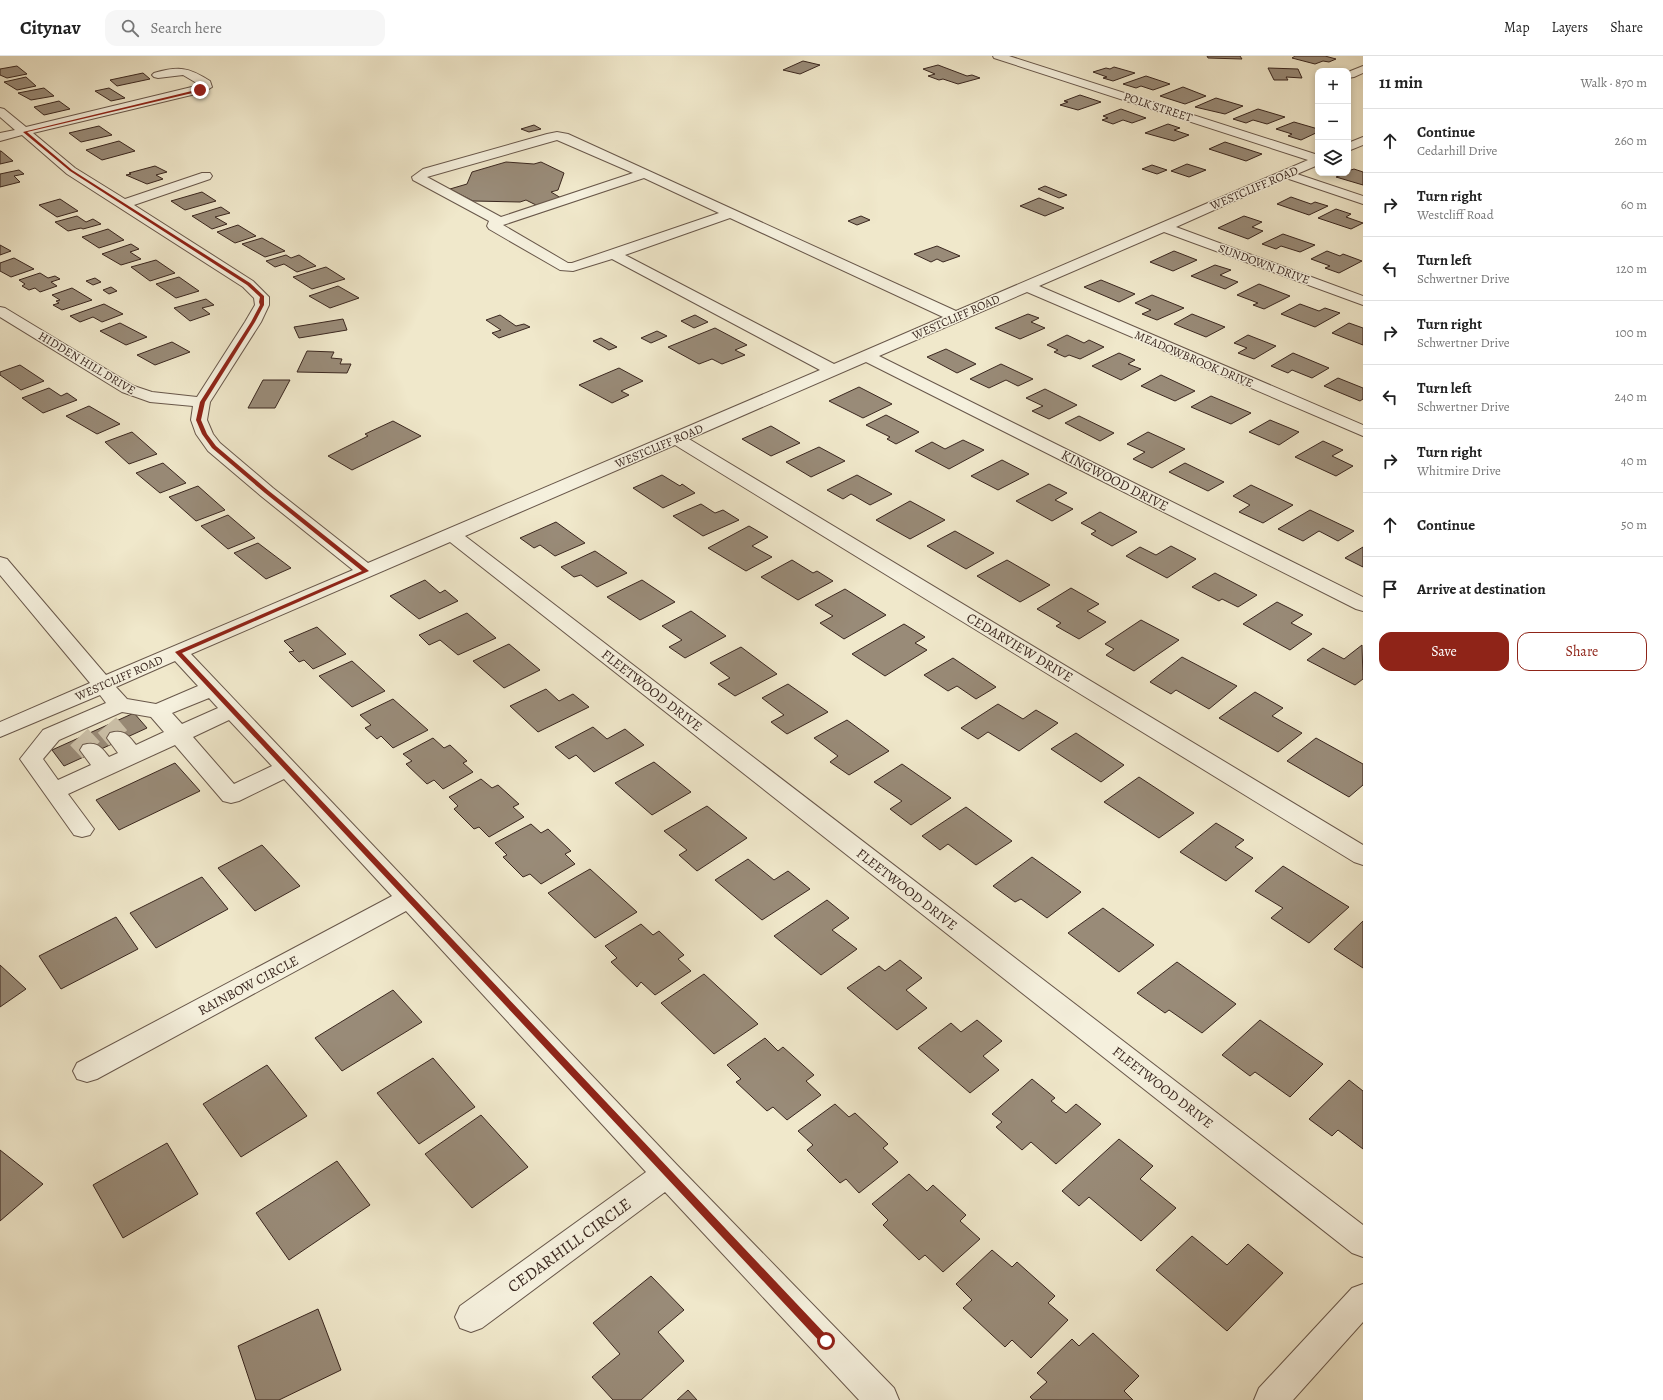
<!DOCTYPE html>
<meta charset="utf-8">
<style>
body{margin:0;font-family:Alegreya,serif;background:#f6f6f6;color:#222}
.controls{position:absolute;right:12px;top:12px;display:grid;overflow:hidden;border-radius:8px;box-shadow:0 2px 6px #0003}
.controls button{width:36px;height:36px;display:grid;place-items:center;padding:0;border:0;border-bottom:1px solid #e0e0e0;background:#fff;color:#222;font:20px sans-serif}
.stop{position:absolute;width:12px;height:12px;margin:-9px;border:3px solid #8f2418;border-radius:50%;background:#fff}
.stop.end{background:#8f2418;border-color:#fff;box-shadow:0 1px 4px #0008}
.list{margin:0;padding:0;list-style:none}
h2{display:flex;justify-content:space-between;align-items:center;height:52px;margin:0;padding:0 16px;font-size:17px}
h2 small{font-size:13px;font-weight:400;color:#767676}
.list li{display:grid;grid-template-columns:26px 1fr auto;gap:12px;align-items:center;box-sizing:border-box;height:64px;padding:0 16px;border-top:1px solid #e0e0e0}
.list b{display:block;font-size:15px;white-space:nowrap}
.list p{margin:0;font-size:13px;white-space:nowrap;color:#767676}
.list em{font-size:13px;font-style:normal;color:#767676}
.actions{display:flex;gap:8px;padding:12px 16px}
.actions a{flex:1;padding:9px 0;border:1px solid #8f2418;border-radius:12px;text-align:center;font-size:14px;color:#8f2418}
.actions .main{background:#8f2418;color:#fff}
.icon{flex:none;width:22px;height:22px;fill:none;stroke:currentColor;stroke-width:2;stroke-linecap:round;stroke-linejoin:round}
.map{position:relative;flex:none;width:1363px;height:1344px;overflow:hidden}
header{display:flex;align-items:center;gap:24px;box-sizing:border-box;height:56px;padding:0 20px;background:#fff;border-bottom:1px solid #e0e0e0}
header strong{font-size:19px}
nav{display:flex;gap:22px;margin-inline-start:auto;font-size:14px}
.search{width:280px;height:36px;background:#f6f6f6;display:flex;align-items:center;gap:10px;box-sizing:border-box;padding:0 14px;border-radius:12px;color:#767676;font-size:15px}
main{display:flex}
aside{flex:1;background:#fff}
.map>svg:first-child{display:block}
.building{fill:#998b78;stroke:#3a271f}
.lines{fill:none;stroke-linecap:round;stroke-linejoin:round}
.minor-tunnel{stroke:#ccc1a9;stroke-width:24;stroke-dasharray:24 12;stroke-linecap:butt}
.minor-casing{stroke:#68574a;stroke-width:2}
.minor{fill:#f5f0dd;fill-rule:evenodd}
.route{fill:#8f2418}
.labels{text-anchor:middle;stroke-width:3;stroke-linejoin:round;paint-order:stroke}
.far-street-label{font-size:12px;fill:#3a271f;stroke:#f5f0dd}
.street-label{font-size:14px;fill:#3a271f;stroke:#f5f0dd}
.near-street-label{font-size:17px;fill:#3a271f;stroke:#f5f0dd}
</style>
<header>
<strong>Citynav</strong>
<div class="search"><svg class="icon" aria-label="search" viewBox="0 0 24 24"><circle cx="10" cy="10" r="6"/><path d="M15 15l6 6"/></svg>Search here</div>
<nav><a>Map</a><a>Layers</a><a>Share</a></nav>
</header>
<main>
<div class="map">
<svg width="1363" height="1344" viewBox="0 0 1363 1344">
<rect width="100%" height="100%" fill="#f0e8cb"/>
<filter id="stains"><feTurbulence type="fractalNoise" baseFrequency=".005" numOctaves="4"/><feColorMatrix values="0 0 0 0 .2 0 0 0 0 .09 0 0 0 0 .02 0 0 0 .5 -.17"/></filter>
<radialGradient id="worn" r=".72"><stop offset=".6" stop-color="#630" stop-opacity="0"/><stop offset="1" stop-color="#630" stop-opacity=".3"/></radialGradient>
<path class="building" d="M1207 0H1240L1242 3 1208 2Z
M1295 0H1325L1336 3 1329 6 1323 5 1315 8 1292 2Z
M803 5 820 9 800 18 783 14Z
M938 9 967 20 972 19 980 22 958 28 943 23 939 24 928 20 935 18 923 13Z
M17 10 27 18 7 22 0 19V13Z
M1114 11 1135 17 1113 25 1103 22 1107 21 1093 16 1106 12 1110 13Z
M1268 12 1298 13 1302 22 1286 21 1288 24H1274Z
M143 17 150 23 117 30 110 24Z
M1146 20 1170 28 1153 34 1141 30 1136 32 1123 28Z
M26 21 36 30 17 34 4 26Z
M1183 31 1206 40 1185 48 1160 40Z
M44 32 54 40 31 44 18 37Z
M109 32 125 42 111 45 95 35Z
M1080 39 1101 46 1078 54 1060 49 1068 46 1064 45Z
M1216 42 1243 50 1225 58 1195 51Z
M59 45 70 53 44 59 34 51Z
M1121 53 1146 62 1132 67 1123 64 1113 68 1102 64 1108 62 1103 60Z
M1258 53 1285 61 1267 68 1253 64 1246 67 1233 63Z
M1294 66 1318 73V76L1301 84 1288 80 1292 78 1276 73Z
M1168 68 1180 72 1174 74 1189 79 1174 85 1145 77Z
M534 69 541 73 529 76 521 73Z
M99 70 112 79 81 86 69 77Z
M119 85 135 95 102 104 86 94Z
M1225 86 1262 98 1246 105 1209 93Z
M0 95H1L13 105 0 108Z
M506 106 534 108 541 106 564 117 558 134 551 136 561 142 536 149 526 144 520 146 473 145 450 133 467 128 472 116Z
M1187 108 1206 114 1189 121 1171 115Z
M1152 109 1167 114 1157 118 1142 113Z
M155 110 167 116 156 119 163 123 147 128 126 119 131 118 129 117Z
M1354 113 1363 116V129L1336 121 1348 117V115Z
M19 114 24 118 14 120 20 126 0 131V118Z
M1045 130 1067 139 1059 142 1038 133Z
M202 136 216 145 185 154 171 145Z
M1291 141 1311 148 1315 146 1328 150 1309 159 1277 148Z
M1039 142 1064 152 1045 160 1020 150Z
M60 143 78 155 57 161 39 149Z
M221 151 230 157 215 161 227 168 212 173 192 160Z
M1336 153 1351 158 1346 161 1363 167 1351 173 1318 162Z
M77 160 86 166 93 163 101 168 83 173 81 172 68 175 55 166Z
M861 160 870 164 857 169 848 165Z
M1244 160 1262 166 1252 171 1263 175 1248 183 1218 172Z
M238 169 256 180 235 187 217 176Z
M108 173 124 184 99 192 82 181Z
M1283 178 1315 189 1300 196 1281 190 1276 193 1262 188Z
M262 182 285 195 265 201 242 188Z
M131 188 139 193 130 196 141 203 121 209 102 198Z
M0 189 11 195 0 199Z
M937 190 960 200 943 206 937 203 931 206 914 198Z
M1174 195 1197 204 1173 215 1150 206Z
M1327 195 1340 200 1343 198 1362 205 1339 217 1325 212 1330 210 1311 203Z
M286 199 291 202 299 199 316 210 297 216 284 208 275 211 266 205Z
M14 202 34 213 11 221 0 215V207Z
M156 204 175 217 150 225 131 211Z
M1215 209 1231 214 1220 219 1238 226 1225 233 1191 220Z
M326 211 345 223 312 233 293 221Z
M40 217 48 222 55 220 60 223 51 226 57 230 40 236 35 232 29 234 22 230 25 228 19 224Z
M179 221 199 235 176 242 156 228Z
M95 222 101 226 93 229 86 225Z
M1101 224 1135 238 1119 246 1084 231Z
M1259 228 1290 240 1264 253 1253 249 1258 247 1237 239Z
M338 230 359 242 330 252 309 240Z
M111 231 117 235 109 238 103 234Z
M72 232 92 244 62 254 53 249 59 247 56 245 60 244 52 239Z
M1152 239 1184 252 1157 264 1142 258 1151 254 1135 247Z
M206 243 214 249 202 252 210 258 190 265 174 252Z
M104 248 123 258 102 266 93 261 80 266 70 260Z
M1300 248 1319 255 1325 252 1340 257 1315 271 1281 258Z
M1028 258 1039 262 1031 266 1045 272 1020 283 995 272Z
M1192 258 1225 271 1206 281 1174 268Z
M500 259 516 270 524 268 530 271 499 282 492 277 501 274 486 264Z
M695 259 708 266 694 272 681 265Z
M343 263 347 274 299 282 294 271Z
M120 267 147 281 126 289 100 275Z
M1349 267 1363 272V289L1332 277Z
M715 272 747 289 735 294 745 299 722 308 712 303 699 308 668 291Z
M657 275 667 280 651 287 641 282Z
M1067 279 1084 287 1089 284 1104 291 1080 303 1069 299 1065 301 1054 296 1058 294 1047 289Z
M1248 279 1276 290 1254 303 1238 297 1247 292 1234 287Z
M601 282 617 291 609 294 593 285Z
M172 286 190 296 155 309 137 299Z
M946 293 976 308 957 317 927 301Z
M307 295 334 296 331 302 342 303 340 308H351L347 317 297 316Z
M1119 297 1135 304 1128 308 1141 313 1121 324 1092 310Z
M1293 297 1329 312 1312 322 1292 314 1288 317 1271 310Z
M1001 308 1033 323 1018 330 1006 324 989 332 970 323Z
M20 309 44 325 21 334 0 319V316Z
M619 312 643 325 621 335 629 339 612 347 579 329Z
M1161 319 1195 335 1175 345 1141 330Z
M1338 322 1363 332V343L1360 345 1324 330Z
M263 324H290L275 352H248Z
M859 331 892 348 863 362 829 345Z
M49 332 61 340 67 337 77 344 43 357 22 342Z
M1045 333 1077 349 1049 363 1032 355 1043 350 1026 342Z
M1211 340 1251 357 1231 368 1191 351Z
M89 350 120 368 97 378 66 360Z
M886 359 919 376 896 388 887 383 890 381 866 369Z
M1079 360 1114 377 1100 385 1065 367Z
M1270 364 1299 376 1279 389 1249 376Z
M393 365 421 380 352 414 328 400 368 380 365 378Z
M771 370 800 387 771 400 742 383Z
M132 376 157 398 129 408 105 386Z
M1148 376 1185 393 1152 412 1133 403 1145 396 1127 388Z
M963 384 984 394 949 413 915 395 932 386 945 393Z
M1323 385 1343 394 1332 400 1353 410 1336 420 1295 401Z
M819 391 845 405 811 421 786 406Z
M1002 404 1029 418 998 434 971 420Z
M163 407 186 427 160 437 136 417Z
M1185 407 1224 426 1208 435 1169 416Z
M662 419 680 430 682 428 695 437 663 452 633 432Z
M857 419 892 438 870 449 851 438 843 443 827 434Z
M1049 428 1067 437 1055 444 1073 453 1052 465 1016 445Z
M1251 429 1293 449 1263 467 1239 456 1250 449 1233 440Z
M198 430 225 454 196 465 169 441Z
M910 445 945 464 910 483 876 464Z
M701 448 715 457 723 454 739 464 703 480 673 460Z
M1310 454 1354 475 1338 485 1319 475 1303 485 1278 473Z
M1100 456 1137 476 1112 490 1091 478 1096 475 1081 467Z
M228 459 255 482 228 493 201 470Z
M556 466 585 487 555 500 540 489 534 492 520 482Z
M749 470 768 481 752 490 772 501 746 515 708 492Z
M955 475 994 497 966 513 927 490Z
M258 487 291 512 266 523 234 497Z
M1171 490 1196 503 1167 522 1126 500 1140 491 1156 499Z
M1363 491V511L1345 502Z
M595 495 627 517 597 531 581 519 574 521 561 511Z
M792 504 813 517 817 515 833 525 798 544 761 521Z
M1007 504 1050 529 1020 546 977 520Z
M1215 517 1257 539 1238 551 1222 543 1219 545 1192 531Z
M425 524 440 537 445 534 458 545 419 563 390 540Z
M642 524 675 546 640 564 607 541Z
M1071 532 1099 548 1087 555 1106 566 1079 583 1056 570 1061 567 1037 553Z
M845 533 886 559 844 583 820 567 833 560 815 549Z
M1277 546 1303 559 1291 567 1312 578 1290 594 1243 568Z
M691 555 726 580 685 602 669 591 682 584 662 570Z
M467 557 496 582 458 599 440 584 429 589 419 579Z
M1141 564 1179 584 1134 615 1106 599 1114 593 1105 588Z
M904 568 925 581 915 587 927 594 885 620 852 598Z
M317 571 346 598 313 613 304 604 299 606 289 596 294 595 284 585Z
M509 588 540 614 504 632 473 605Z
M1362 589 1363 623 1355 629 1307 604 1323 592 1344 603Z
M741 591 777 618 735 640 718 628 730 622 710 607Z
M1182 601 1237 630 1209 653 1176 634 1171 638 1150 626Z
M953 602 996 631 976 643 957 630 948 635 924 619Z
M352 605 385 635 352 651 319 620Z
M788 628 828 656 787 678 771 666 784 659 762 642Z
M546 633 559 645 573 638 589 651 538 676 510 650Z
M1255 636 1283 652 1272 660 1302 677 1278 696 1219 662Z
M393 643 428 674 393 692 381 680 377 683 365 672 371 669 360 659Z
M998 648 1023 663 1036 654 1058 667 1019 695 988 676 978 683 961 672Z
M134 657 147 672 64 710 52 694Z
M847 664 889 695 849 719 830 706 838 700 814 682Z
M593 671 607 683 625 673 644 689 594 716 576 699 569 703 555 691Z
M1076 677 1124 709 1101 726 1051 693Z
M433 682 444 692 450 689 467 705 463 707 473 716 443 733 434 724 427 728 406 708 412 705 403 698Z
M1316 682 1363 708V729L1349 741 1287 705Z
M654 706 691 736 652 759 615 727Z
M175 707 200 735 119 774 96 744Z
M902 708 951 742 911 769 890 753 902 745 874 726Z
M1139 721 1194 757 1159 782 1104 746Z
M481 723 492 732 498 729 519 748 513 751 524 761 489 781 479 771 474 773 454 753 458 750 449 741Z
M707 750 747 782 697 815 679 799 687 794 664 775Z
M966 751 1012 785 976 809 948 788 940 794 922 780Z
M1216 767 1244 784 1235 791 1253 802 1226 825 1180 796Z
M531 768 541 777 548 773 571 795 565 798 575 808 541 828 530 818 523 821 503 801 507 799 495 787Z
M262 789 300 830 255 855 218 812Z
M1032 801 1081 836 1047 862 1021 843 1015 846 993 830Z
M748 803 774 824 788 815 810 833 762 864 715 824Z
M1283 810 1349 851 1309 887 1271 862 1283 852 1255 835Z
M590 813 637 856 595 882 548 837Z
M202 821 228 853 156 892 130 857Z
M827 844 849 862 832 874 857 893 821 919 774 880Z
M1103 852 1154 889 1119 916 1068 877Z
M116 861 138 893 61 933 39 900Z
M1363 865V912L1334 893Z
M641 868 653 879 659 875 684 899 678 903 691 915 655 939 641 926 637 931 611 906 617 902 605 890Z
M900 904 922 922 906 934 927 952 897 974 847 932 879 910 885 915Z
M1177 906 1236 948 1202 977 1169 954 1165 957 1137 937Z
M0 909 26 933 0 951Z
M704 918 758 968 714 998 661 947Z
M393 934 422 966 342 1015 315 982Z
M977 964 1002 985 983 1000 999 1014 970 1037 918 992 951 967 961 976Z
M1260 964 1323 1008 1290 1041 1255 1016 1250 1020 1222 999Z
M765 982 778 995 783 991 814 1019 806 1025 821 1039 787 1064 773 1051 767 1055 736 1026 741 1023 727 1009Z
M433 1002 475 1051 419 1088 377 1037Z
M267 1009 307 1060 241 1101 203 1048Z
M1032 1023 1055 1042 1051 1045 1066 1057 1076 1048 1101 1068 1056 1108 1031 1086 1022 1094 996 1071 1002 1066 992 1058Z
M1349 1024 1363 1035V1093L1338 1074 1332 1080 1309 1063Z
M835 1048 849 1061 855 1057 888 1088 883 1092 898 1106 859 1137 846 1123 840 1127 807 1094 813 1089 798 1075Z
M481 1059 528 1111 472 1152 425 1098Z
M1119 1083 1153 1110 1140 1123 1176 1152 1141 1185 1089 1141 1079 1150 1062 1135Z
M167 1087 198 1138 123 1182 93 1129Z
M0 1094 43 1128 0 1165Z
M337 1105 370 1149 289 1204 256 1157Z
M909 1118 927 1135 933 1129 966 1159 960 1165 980 1183 943 1216 925 1199 919 1204 883 1169 888 1164 872 1148Z
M1192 1180 1227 1209 1248 1188 1283 1217 1227 1275 1156 1214Z
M992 1194 1012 1211 1017 1206 1055 1240 1048 1247 1068 1264 1031 1302 1012 1284 1005 1291 963 1252 972 1244 956 1228Z
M651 1220 684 1254 658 1276 684 1305 641 1344H613L592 1321 620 1298 593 1267Z
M318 1253 341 1314 279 1344H256L238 1290Z
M1093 1277 1139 1320 1124 1335 1133 1344H1033L1030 1341 1047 1326 1037 1317 1072 1283 1079 1290Z
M688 1334 697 1344H677Z"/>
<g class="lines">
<path class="minor-tunnel" d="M107 669 118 682
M79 681 91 694"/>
<defs>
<path id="minor" d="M993 0H1009L1318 99V109L1297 118 1363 140V148L1286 122 1176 171 1363 240V249L1164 176 1039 230 1363 369V380L1027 236 879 300 1363 541V555L1356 553 866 306 689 383 1363 789V809L1354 806 675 389 465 480 1363 1169V1201L1352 1197 450 486 191 598 677 1109 894 1332 899 1344H859L665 1136 482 1272 471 1276 460 1272 455 1261 460 1250 646 1116 406 855 97 1023 87 1026 77 1023 73 1015 77 1007 392 840 284 723 239 745 231 747 223 745 175 689 68 738 94 773 90 779 82 781 74 779 20 703 43 674 106 647 100 639 0 681V666L90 627 0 519V501L7 503 106 619 353 514 261 440 208 395 196 378 191 364 193 350 150 346 122 336 0 261V251L5 252 134 330 152 336 197 341 245 266 255 249 254 242 243 231 67 118 22 79 0 85V77L15 74 0 61V52L4 53 26 71 200 29 183 19 158 22 154 21 152 19 154 17C179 10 188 11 210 25L212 31 204 36 33 77 75 112 125 143 202 117H210L212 120 210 123 134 149 253 225 269 241V249L261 266 210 346 207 364 213 378 220 387 273 432 368 507 820 314 612 203 573 215 560 214 489 173 487 170 489 165 413 124 412 121 423 113 547 78 557 76 568 78 956 255 1308 104 994 2ZM557 84 633 117 501 161 427 121ZM644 122 719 157 572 207H568L503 169ZM730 162 943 261 834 308 625 199ZM175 605 198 630 156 648 127 643 116 631ZM209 642 218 652 182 668 172 657ZM122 656 151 661 164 676 136 689C128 679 124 673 110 677L107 682 118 697 109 701C101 691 97 685 83 689L80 694 91 709 58 724 43 703 59 684ZM229 664 272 710 234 728 193 681Z
M1363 10V17L1354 21 1348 22V16Z
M1363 81V89L1348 95V87Z
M1363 1228V1266L1293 1344H1254L1259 1332 1352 1232Z"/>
</defs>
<use href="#minor" class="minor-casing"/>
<use href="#minor" class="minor"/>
</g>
<path class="route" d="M200 33 201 35 27 76 72 114 250 227 264 240V249L255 266 205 346 201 364 207 378 216 390 269 435 369 515 182 597 829 1282 831 1285 829 1288 826 1290 822 1288 175 596 362 515 265 437 212 392 202 378 196 364 200 346 251 266 260 249 259 246 260 241 247 229 70 115 23 76Z"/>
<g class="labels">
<g class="far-street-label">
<text transform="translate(1158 51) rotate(18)" y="4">POLK STREET</text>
<text transform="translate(1254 132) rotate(-23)" y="4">WESTCLIFF ROAD</text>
<text transform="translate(1264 208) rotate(20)" y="4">SUNDOWN DRIVE</text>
<text transform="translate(956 261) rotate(-24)" y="4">WESTCLIFF ROAD</text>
<text transform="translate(1194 303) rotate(23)" y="4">MEADOWBROOK DRIVE</text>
<text transform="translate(87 307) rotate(31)" y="4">HIDDEN HILL DRIVE</text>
<text transform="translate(659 390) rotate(-23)" y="4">WESTCLIFF ROAD</text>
<text transform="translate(119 622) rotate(-24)" y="4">WESTCLIFF ROAD</text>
</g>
<g class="street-label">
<text transform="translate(1115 424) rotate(27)" y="5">KINGWOOD DRIVE</text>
<text transform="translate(1020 591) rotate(31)" y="5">CEDARVIEW DRIVE</text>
<text transform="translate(652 634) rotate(38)" y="5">FLEETWOOD DRIVE</text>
<text transform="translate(907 833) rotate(38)" y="5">FLEETWOOD DRIVE</text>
<text transform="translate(248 929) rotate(-28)" y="5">RAINBOW CIRCLE</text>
<text transform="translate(1163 1031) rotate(38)" y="5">FLEETWOOD DRIVE</text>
</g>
<g class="near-street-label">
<text transform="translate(569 1189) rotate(-36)" y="6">CEDARHILL CIRCLE</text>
</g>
</g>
<rect width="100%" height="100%" filter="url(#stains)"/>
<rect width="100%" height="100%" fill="url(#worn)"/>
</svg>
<div class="controls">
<button>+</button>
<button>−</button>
<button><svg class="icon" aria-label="layers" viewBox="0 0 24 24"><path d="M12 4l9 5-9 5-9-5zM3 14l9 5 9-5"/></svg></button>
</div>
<div class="stop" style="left:826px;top:1285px"></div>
<div class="stop end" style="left:200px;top:34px"></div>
</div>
<aside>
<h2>11 min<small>Walk · 870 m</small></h2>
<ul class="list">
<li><svg class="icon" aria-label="ahead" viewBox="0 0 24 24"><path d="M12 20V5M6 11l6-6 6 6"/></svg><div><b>Continue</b><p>Cedarhill Drive</p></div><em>260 m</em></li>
<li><svg class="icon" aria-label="right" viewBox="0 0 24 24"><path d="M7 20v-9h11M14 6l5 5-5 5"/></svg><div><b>Turn right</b><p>Westcliff Road</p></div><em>60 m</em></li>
<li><svg class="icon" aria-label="left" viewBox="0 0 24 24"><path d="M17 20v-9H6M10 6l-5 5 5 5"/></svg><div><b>Turn left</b><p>Schwertner Drive</p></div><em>120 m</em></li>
<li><svg class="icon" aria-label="right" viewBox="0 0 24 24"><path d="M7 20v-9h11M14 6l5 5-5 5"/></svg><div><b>Turn right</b><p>Schwertner Drive</p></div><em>100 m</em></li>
<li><svg class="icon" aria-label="left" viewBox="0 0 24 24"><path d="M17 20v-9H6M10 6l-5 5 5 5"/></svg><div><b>Turn left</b><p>Schwertner Drive</p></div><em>240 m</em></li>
<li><svg class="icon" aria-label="right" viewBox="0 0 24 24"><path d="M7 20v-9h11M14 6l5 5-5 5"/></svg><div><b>Turn right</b><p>Whitmire Drive</p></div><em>40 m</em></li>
<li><svg class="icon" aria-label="ahead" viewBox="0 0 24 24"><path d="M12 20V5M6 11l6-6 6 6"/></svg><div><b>Continue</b></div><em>50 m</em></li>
<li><svg class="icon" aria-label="arrive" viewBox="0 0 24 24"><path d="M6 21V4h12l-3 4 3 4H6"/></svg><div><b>Arrive at destination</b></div></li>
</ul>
<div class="actions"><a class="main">Save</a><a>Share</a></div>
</aside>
</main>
